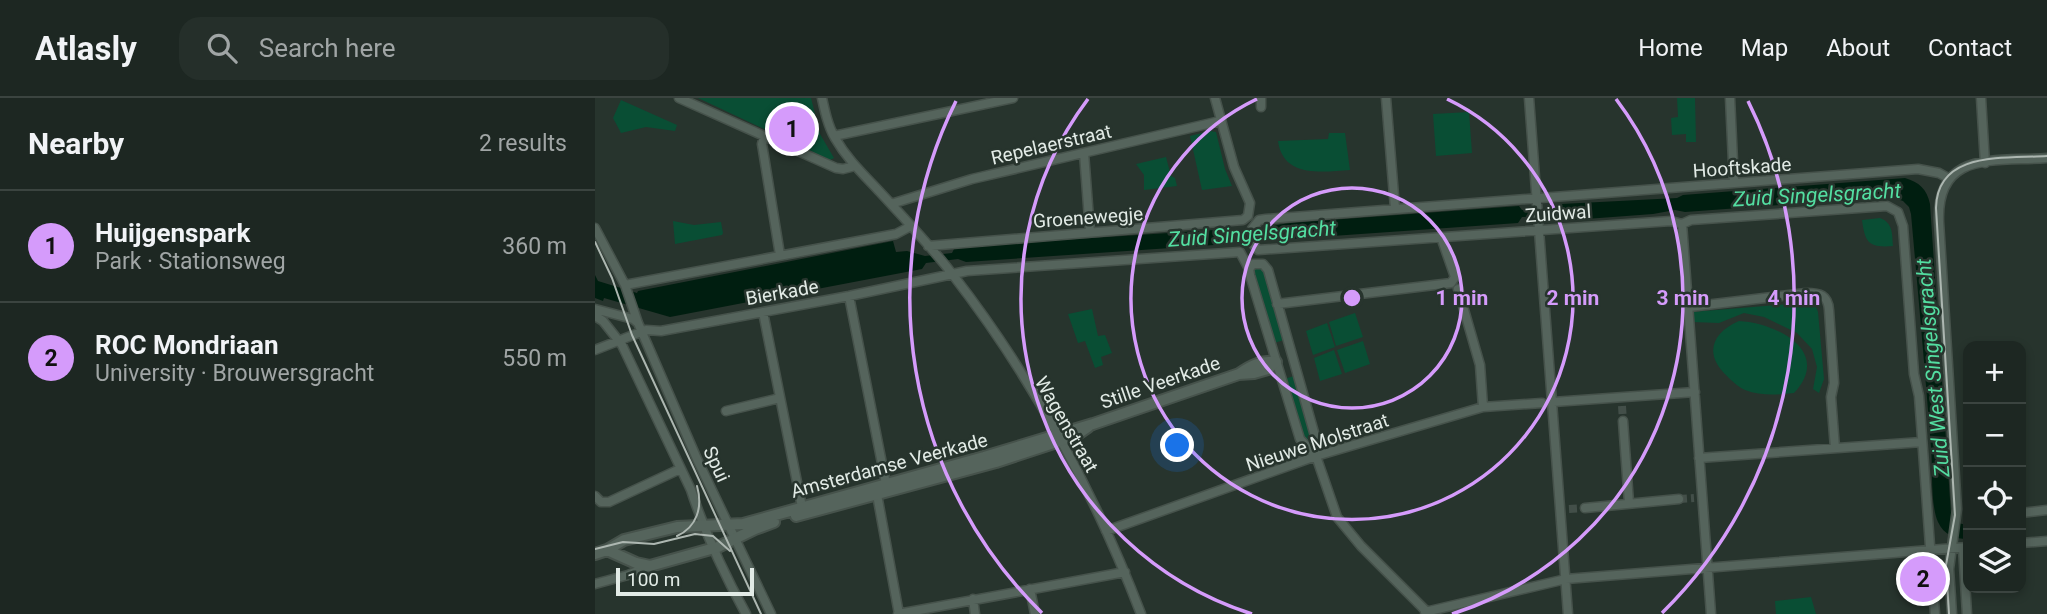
<!DOCTYPE html>
<meta charset="utf-8">
<style>
body{margin:0;font-family:Roboto,sans-serif;background:#252f2a;color:#f1f3f6}
.controls{position:absolute;right:21px;bottom:21px;display:grid;overflow:hidden;border-radius:14px;box-shadow:0 4px 10px #0003}
.controls button{width:63px;height:63px;display:grid;place-items:center;padding:0;border:0;border-bottom:2px solid #3b4440;background:#1d2722;color:#f1f3f6;font:35px sans-serif}
.scale{position:absolute;left:21px;bottom:18px;width:138px;box-sizing:border-box;padding-left:7px;border:4px solid #e2ebe6;border-top:0;font-size:19px;line-height:24px;white-space:nowrap;color:#e2ebe6;-webkit-text-stroke:5px #27342d;paint-order:stroke}
.you{position:absolute;left:583px;top:348px;width:24px;height:24px;margin:-18px;border:5px solid #fff;border-radius:50%;background:#1a73e8;box-shadow:0 0 0 10px #1a73e833}
.badge{display:grid;place-items:center;width:46px;height:46px;border-radius:50%;background:#d59bfb;color:#111;font-size:23px;font-weight:700}
.pin{position:absolute;translate:-50% -50%;border:4px solid #fff;box-shadow:0 2px 7px #0006}
.list{margin:0;padding:0;list-style:none}
h2{display:flex;justify-content:space-between;align-items:center;height:91px;margin:0;padding:0 28px;font-size:30px}
h2 small{font-size:23px;font-weight:400;color:#a0a5a5}
.list li{display:grid;grid-template-columns:46px 1fr auto;gap:21px;align-items:center;box-sizing:border-box;height:112px;padding:0 28px;border-top:2px solid #3b4440}
.list b{display:block;font-size:26px;white-space:nowrap}
.list p{margin:0;font-size:23px;white-space:nowrap;color:#a0a5a5}
.list em{font-size:23px;font-style:normal;color:#a0a5a5}
.icon{flex:none;width:38px;height:38px;fill:none;stroke:currentColor;stroke-width:2;stroke-linecap:round;stroke-linejoin:round}
.map{position:relative;flex:none;width:1452px;height:516px;overflow:hidden}
header{display:flex;align-items:center;gap:42px;box-sizing:border-box;height:98px;padding:0 35px;background:#1d2722;border-bottom:2px solid #3b4440}
header strong{font-size:33px}
nav{display:flex;gap:38px;margin-inline-start:auto;font-size:24px}
.search{width:490px;height:63px;background:#252f2a;display:flex;align-items:center;gap:18px;box-sizing:border-box;padding:0 24px;border-radius:21px;color:#a0a5a5;font-size:26px}
main{display:flex}
aside{flex:1;background:#1d2722}
.map>svg:first-child{display:block}
.green{fill:#094e34}
.water{fill:#001e10}
.lines{fill:none;stroke-linecap:round;stroke-linejoin:round}
.street-tunnel{stroke:#434f49;stroke-width:8;stroke-dasharray:8 4;stroke-linecap:butt}
.street-casing{stroke:#46524b;stroke-width:11}
.secondary-casing{stroke:#46524b;stroke-width:14}
.street{stroke:#55645c;stroke-width:8}
.secondary{stroke:#55645c;stroke-width:10}
.tram{stroke:#adb7b1;stroke-width:2}
.ring{fill:none;stroke:#d59bfb;stroke-width:3.5}
.labels{text-anchor:middle;stroke-width:5;stroke-linejoin:round;paint-order:stroke}
.street-label{font-size:19px;fill:#e2ebe6;stroke:#27342d}
.water-label{font-size:21px;font-style:italic;fill:#53dea1;stroke:#27342d}
.centre{fill:#d59bfb;stroke:#27342d;stroke-width:3.5}
.ring-label{font-size:21px;text-anchor:middle;font-weight:bold;fill:#d59bfb;stroke:#27342d;stroke-width:5;stroke-linejoin:round;paint-order:stroke}
</style>
<header>
<strong>Atlasly</strong>
<div class="search"><svg class="icon" aria-label="search" viewBox="0 0 24 24"><circle cx="10" cy="10" r="6"/><path d="M15 15l6 6"/></svg>Search here</div>
<nav><a>Home</a><a>Map</a><a>About</a><a>Contact</a></nav>
</header>
<main>
<aside>
<h2>Nearby<small>2 results</small></h2>
<ul class="list">
<li><span class="badge">1</span><div><b>Huijgenspark</b><p>Park · Stationsweg</p></div><em>360 m</em></li>
<li><span class="badge">2</span><div><b>ROC Mondriaan</b><p>University · Brouwersgracht</p></div><em>550 m</em></li>
</ul>
</aside>
<div class="map">
<svg width="1452" height="516" viewBox="0 0 1452 516">
<rect width="100%" height="100%" fill="#27342d"/>
<path class="green" d="M103 0H216L225 36 239 60 235 62Z
M1082 0H1100L1101 44H1091V36L1077 37 1076 20 1083 19Z
M26 2 82 27 80 33 51 29 26 35 18 20Z
M874 14 877 55 841 58 838 16Z
M615 33 621 34 630 71 637 88 607 92 595 38Z
M734 35H750L755 72C727 74 688 80 683 43L733 41Z
M571 59 576 78 580 80 582 88 549 92V77L541 66Z
M1285 120C1298 125 1297 135 1298 148 1274 150 1270 145 1267 122Z
M78 123 99 127 126 124 128 135 127 137 80 146Z
M668 166 692 241 676 246 656 169Z
M1219 204 1223 214 1229 281 1224 295 1218 291 1222 269 1217 251 1202 235 1169 219 1149 215 1124 225 1098 224 1097 214Z
M497 211 503 238 510 237 517 255 506 259 508 267 500 270 490 243 483 245 473 216Z
M760 215 768 239 741 248 734 224Z
M1144 223C1181 225 1238 253 1199 295 1182 297 1166 298 1150 292 1143 289 1137 283 1132 278 1109 257 1116 235 1144 223Z
M732 225 740 249 718 257 711 233Z
M768 243 775 266 750 275 742 252Z
M739 252 747 276 725 283 719 260Z
M699 278 719 337 714 345 707 341 689 281Z
M1216 499 1221 516H1181L1180 503Z"/>
<path class="water" d="M1310 80C1324 84 1332 91 1335 106L1356 416 1362 425 1373 427V441C1360 441 1349 437 1343 424 1335 406 1338 371 1336 350 1330 272 1323 194 1316 116L1314 109 1308 103 1296 99 1090 114 1080 112 1058 116 964 123 958 119H927L923 125 680 142C666 137 647 138 634 146L371 164 363 161 331 165 327 171 75 219 9 200 8 203 0 200V177L3 183 42 195 43 193 298 143 301 154 312 153 330 158 357 155 360 149 635 131C655 138 675 127 695 125L924 108 927 112 957 111 966 106 1082 100 1088 97Z"/>
<g class="lines">
<path class="street-tunnel" d="M1027 308 1028 323
M1084 401 1099 400
M974 411 990 410"/>
<defs>
<path id="street" d="M84 0 241 70 248 71 260 68
M227 0C230 14 233 28 240 40 252 61 268 76 284 93 309 120 336 148 358 177 437 279 500 396 546 516
M791 0 800 110
M934 0 973 516
M1135 0 1139 85
M1386 0 1390 65
M666 9V0
M239 38 418 0
M169 39 167 46 185 157
M489 55 495 134
M296 106 377 81 625 23
M1087 126 1116 516
M0 130 30 187 43 225 102 361 176 516
M333 148 648 122 653 118 655 105 639 69 620 0
M30 187 301 136 316 128
M863 191 885 267 888 309
M254 198 292 391
M682 206 856 185 860 179 846 139
M1094 209 1211 195C1225 195 1233 197 1234 212L1239 285 1236 299 1240 350
M0 211 38 221 43 225
M168 214 207 409
M0 218 8 223 27 247 96 392C110 435 129 476 151 516
M0 252 51 232 66 233 254 198 372 173 645 154 654 171
M958 304 1100 294
M131 313 185 300
M1028 323 1034 405
M721 358 705 341 655 177 654 171 658 166H668L673 172 720 338 721 358 742 419 766 448 834 516
M1104 360 1327 344
M281 391 304 516
M0 398 6 404H14L85 371
M990 410 1084 401
M1426 415 1452 412
M511 433 721 358 888 309 947 305
M1426 445 1452 443
M1368 450 1372 516
M0 486 33 477 54 468
M435 491 440 516
M378 501 380 516
M830 514 971 481 1373 449
M303 516 530 474
M1340 516 1324 298 1319 276 1308 128 1303 114 1292 108 1096 122 1087 126 1076 123 663 152 658 146 657 131 664 122 671 121 1323 71 1344 75 1353 80
M1357 516 1354 471 1362 411 1344 124C1341 52 1399 64 1452 60"/>
<path id="secondary" d="M644 276C657 267 665 263 681 264
M201 418 401 364 480 338 493 329
M12 452 41 465 55 468 123 449 160 431 179 424
M0 456 12 452 29 442 82 429 148 426 389 359 498 326 644 276 659 275 673 271 681 264"/>
</defs>
<use href="#street" class="street-casing"/>
<use href="#secondary" class="secondary-casing"/>
<use href="#street" class="street"/>
<use href="#secondary" class="secondary"/>
<path class="tram" d="M0 144 17 180 37 237 166 516
M82 438C102 429 108 409 102 388
M0 451 28 444 59 446 100 436 118 438 135 453
M1354 516 1351 467 1360 417 1341 110C1342 52 1411 61 1452 58"/>
</g>
<g class="ring">
<circle cx="757" cy="200" r="110"/>
<path d="M852 1A221 221 0 1 1 662 1"/>
<path d="M657 516A331 331 0 0 1 493 1M1021 1A331 331 0 0 1 857 516"/>
<path d="M447 515A442 442 0 0 1 361 3M1153 3A442 442 0 0 1 1067 515"/>
</g>
<g class="labels">
<g class="street-label">
<text transform="translate(456 46) rotate(-13)" y="7">Repelaerstraat</text>
<text transform="translate(1147 69) rotate(-4)" y="7">Hooftskade</text>
<text transform="translate(963 115) rotate(-4)" y="7">Zuidwal</text>
<text transform="translate(493 119) rotate(-4)" y="7">Groenewegje</text>
<text transform="translate(187 194) rotate(-10)" y="7">Bierkade</text>
<text transform="translate(565 284) rotate(-19)" y="7">Stille Veerkade</text>
<text transform="translate(472 326) rotate(60)" y="7">Wagenstraat</text>
<text transform="translate(722 344) rotate(-18)" y="7">Nieuwe Molstraat</text>
<text transform="translate(122 366) rotate(65)" y="7">Spui</text>
<text transform="translate(294 367) rotate(-15)" y="7">Amsterdamse Veerkade</text>
</g>
<g class="water-label">
<text transform="translate(1222 97) rotate(-3)" y="7">Zuid Singelsgracht</text>
<text transform="translate(657 136) rotate(-4)" y="7">Zuid Singelsgracht</text>
<text transform="translate(1338 270) rotate(-95)" y="7">Zuid West Singelsgracht</text>
</g>
</g>
<circle cx="757" cy="200" r="10" class="centre"/>
<g class="ring-label">
<text x="867" y="207">1 min</text>
<text x="978" y="207">2 min</text>
<text x="1088" y="207">3 min</text>
<text x="1199" y="207">4 min</text>
</g>
</svg>
<div class="controls">
<button>+</button>
<button>−</button>
<button><svg class="icon" aria-label="locate" viewBox="0 0 24 24"><circle cx="12" cy="12" r="6"/><path d="M12 2v4M12 18v4M2 12h4M18 12h4"/></svg></button>
<button><svg class="icon" aria-label="layers" viewBox="0 0 24 24"><path d="M12 4l9 5-9 5-9-5zM3 14l9 5 9-5"/></svg></button>
</div>
<div class="scale">100 m</div>
<div class="you"></div>
<div class="pin badge" style="left:197px;top:31px">1</div>
<div class="pin badge" style="left:1328px;top:481px">2</div>
</div>
</main>
